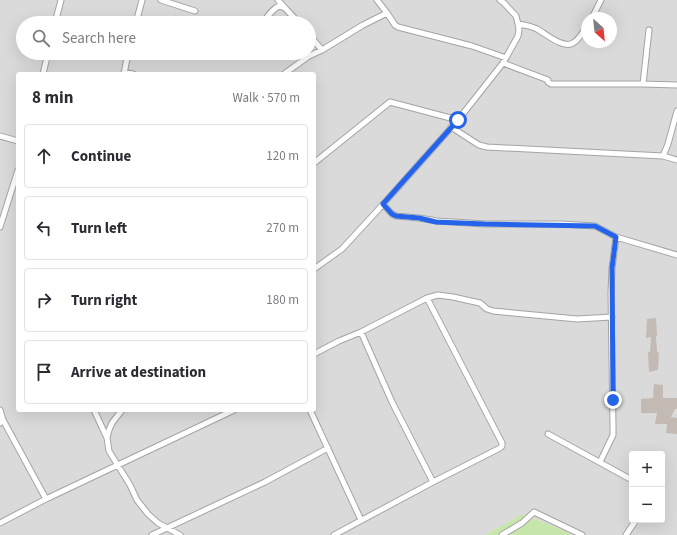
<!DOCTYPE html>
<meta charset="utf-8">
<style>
body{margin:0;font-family:"Source Sans 3",sans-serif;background:#f2f2f3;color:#2b2b33}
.controls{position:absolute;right:12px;bottom:12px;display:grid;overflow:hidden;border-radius:4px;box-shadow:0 4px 16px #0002}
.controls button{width:36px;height:36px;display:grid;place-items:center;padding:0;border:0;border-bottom:1px solid #e1e1e2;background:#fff;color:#2b2b33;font:20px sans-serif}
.compass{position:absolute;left:581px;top:12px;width:36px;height:36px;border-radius:50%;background:#fff;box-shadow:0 4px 16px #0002;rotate:153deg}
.stop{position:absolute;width:12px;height:12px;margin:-9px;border:3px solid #2563eb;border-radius:50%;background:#fff}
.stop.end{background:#2563eb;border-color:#fff;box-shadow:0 1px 4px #0008}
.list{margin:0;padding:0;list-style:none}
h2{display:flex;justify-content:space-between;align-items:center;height:52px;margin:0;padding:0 16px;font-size:17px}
h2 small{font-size:13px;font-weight:400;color:#7c7c81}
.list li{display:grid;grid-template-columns:26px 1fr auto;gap:12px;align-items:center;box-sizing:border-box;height:64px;margin:0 8px 8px;padding:0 8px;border:1px solid #e1e1e2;border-radius:4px}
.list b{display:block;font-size:15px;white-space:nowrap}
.list em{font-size:13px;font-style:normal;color:#7c7c81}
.icon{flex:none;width:22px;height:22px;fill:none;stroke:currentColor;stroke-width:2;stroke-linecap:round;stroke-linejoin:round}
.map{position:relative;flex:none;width:677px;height:535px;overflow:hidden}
.search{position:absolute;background:#fff;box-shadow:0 4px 16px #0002;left:16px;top:16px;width:300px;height:44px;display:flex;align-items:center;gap:10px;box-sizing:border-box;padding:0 14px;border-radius:22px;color:#7c7c81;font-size:15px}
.panel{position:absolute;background:#fff;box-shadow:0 4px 16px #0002;left:16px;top:72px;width:300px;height:340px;border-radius:4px}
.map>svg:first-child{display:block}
.residential{fill:#dbdada;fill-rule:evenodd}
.grass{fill:#c6e6ac}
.building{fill:#c2bab3}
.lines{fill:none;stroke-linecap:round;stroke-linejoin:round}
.street-casing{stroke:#a4a4a4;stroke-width:7}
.street{stroke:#fff;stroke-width:5}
.route{stroke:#2563eb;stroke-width:5}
</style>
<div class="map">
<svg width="677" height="535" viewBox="0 0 677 535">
<rect width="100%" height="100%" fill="#eeebe4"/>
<path class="residential" d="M0 0H677V535H571L564 531 522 514 485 535H0ZM587 18H611V42H587ZM23 23H309V53H23ZM18 74H314V410H18ZM632 454H662V520H632Z"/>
<path class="grass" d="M522 514 565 531 571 535H485Z"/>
<path class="building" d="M656 318 657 336H656L657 352 659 353 658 370 649 372 648 352H650L651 337 646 338 647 319Z
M654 384 663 385V398H677V409H675L671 417 677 418V434L666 433 667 424H655L657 413H641V399L653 398Z"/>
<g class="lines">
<defs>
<path id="street" d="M161 0 195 11
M278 0 285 8
M377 0 387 13 395 25 398 27 472 46 506 58
M592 18 601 0
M55 23 61 0
M136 23 142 0
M263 23C268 16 271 10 279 6L285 8 299 23
M518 24C525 25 531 26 537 29 546 34 563 49 573 43 579 40 583 32 587 26
M309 35 322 50
M503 63 548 80V82L551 84H643L677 85
M124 72 133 74
M43 74 48 53
M124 74 128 53
M284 74 309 56 322 50 363 25 387 13
M643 84 649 30
M677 111 668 144 663 156 677 160
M451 127 479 145 487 147 663 156
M0 136 18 141
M314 163 390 102 458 120
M383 204 392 214 396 216 419 218 437 221 485 224H560L595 226 616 237 612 268 611 293 613 426V435L600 462
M0 227 18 170
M616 237 677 255
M314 269 342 249 377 211 458 120 503 63 518 36 519 30 518 24 516 16 504 3 500 0
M427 298 438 295 453 297 480 303 487 309 493 311 577 319 612 317
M361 332 392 402 433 482
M314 354 339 341 361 332 427 298 502 443V446L500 448 433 482 334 535
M0 410 3 420 0 423
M94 410 107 438
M122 410 112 423 109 430 107 438 109 451 130 485 137 500 148 514 158 523 180 535
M310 410 361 520
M3 420 46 499
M548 434 632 480
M0 523 46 499 234 410
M152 535 265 482 328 448
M502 535 522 523 534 512 582 535
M626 535 636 520"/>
</defs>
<use href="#street" class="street-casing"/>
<use href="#street" class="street"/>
</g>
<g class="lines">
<path class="route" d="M458 120 383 204 392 214 396 216 419 218 436 222 485 224 595 226 616 237 612 268 613 400"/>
</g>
</svg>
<div class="controls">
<button>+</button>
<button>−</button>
</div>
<svg class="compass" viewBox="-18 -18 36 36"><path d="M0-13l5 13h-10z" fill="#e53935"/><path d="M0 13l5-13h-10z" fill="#7c7c81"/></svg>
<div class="stop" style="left:458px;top:120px"></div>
<div class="stop end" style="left:613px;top:400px"></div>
<div class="search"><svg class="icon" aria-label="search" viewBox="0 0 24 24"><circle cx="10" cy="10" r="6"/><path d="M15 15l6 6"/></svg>Search here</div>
<section class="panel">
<h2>8 min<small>Walk · 570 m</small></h2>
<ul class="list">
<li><svg class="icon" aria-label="ahead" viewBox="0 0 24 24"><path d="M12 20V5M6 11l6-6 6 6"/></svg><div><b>Continue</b></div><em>120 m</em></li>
<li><svg class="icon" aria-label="left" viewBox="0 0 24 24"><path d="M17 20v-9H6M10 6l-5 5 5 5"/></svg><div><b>Turn left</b></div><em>270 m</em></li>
<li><svg class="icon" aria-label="right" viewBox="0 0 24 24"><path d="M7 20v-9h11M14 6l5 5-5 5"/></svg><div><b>Turn right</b></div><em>180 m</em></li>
<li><svg class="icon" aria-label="arrive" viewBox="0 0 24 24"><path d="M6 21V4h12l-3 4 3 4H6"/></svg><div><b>Arrive at destination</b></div></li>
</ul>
</section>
</div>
